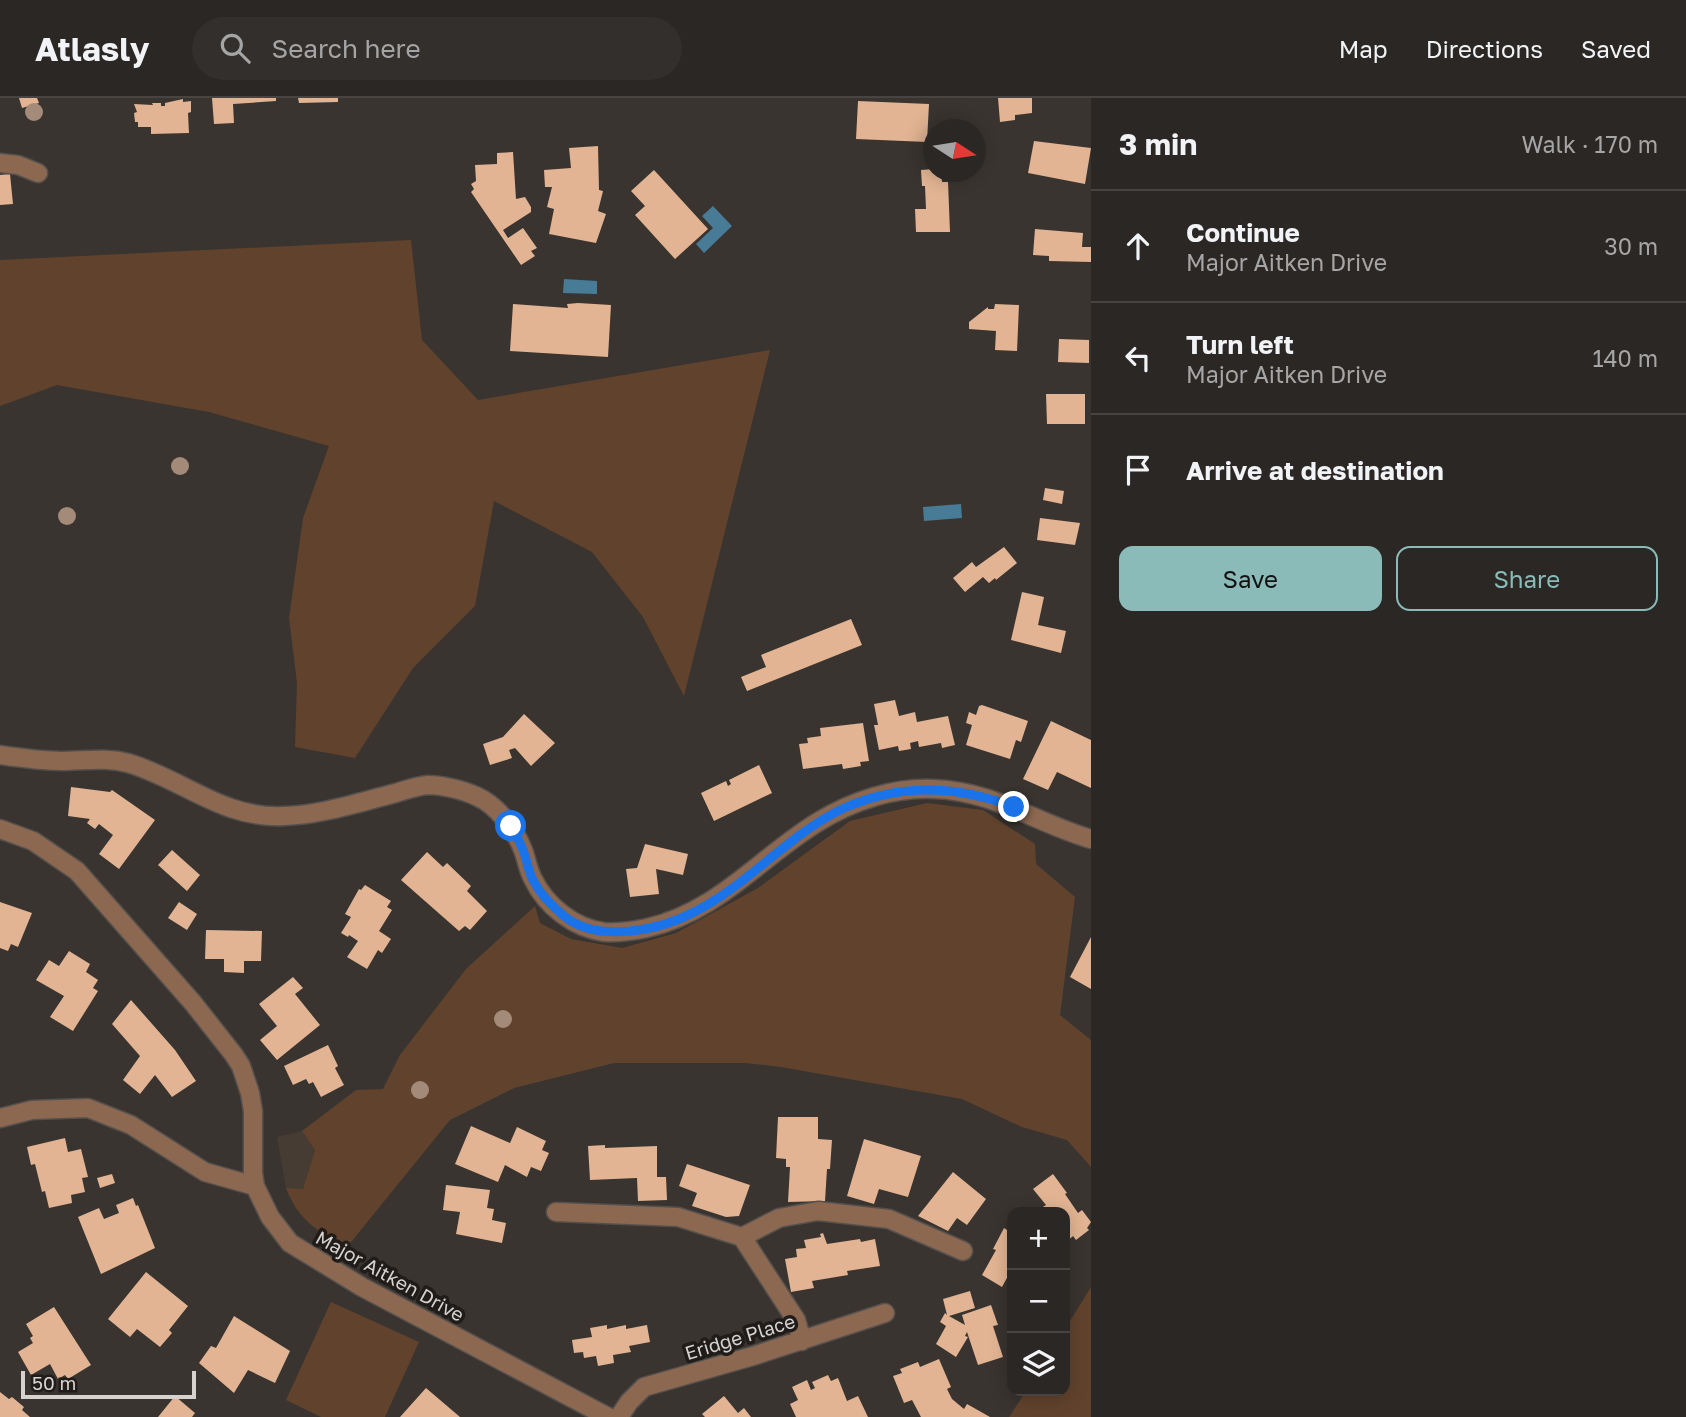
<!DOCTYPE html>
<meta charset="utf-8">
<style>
body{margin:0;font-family:"Golos Text",sans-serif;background:#332f2c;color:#f1f3f6}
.controls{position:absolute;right:21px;bottom:21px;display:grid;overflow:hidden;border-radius:14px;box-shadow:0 4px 18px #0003}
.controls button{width:63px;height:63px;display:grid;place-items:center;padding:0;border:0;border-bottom:2px solid #474441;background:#2b2724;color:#f1f3f6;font:35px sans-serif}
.compass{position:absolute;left:923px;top:21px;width:63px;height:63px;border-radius:50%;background:#2b2724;box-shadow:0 4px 18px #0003;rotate:102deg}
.scale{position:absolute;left:21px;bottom:18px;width:175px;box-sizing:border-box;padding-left:7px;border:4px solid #d6d2d0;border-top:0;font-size:19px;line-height:24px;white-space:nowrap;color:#d6d2d0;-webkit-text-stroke:5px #1f1c1a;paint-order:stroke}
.stop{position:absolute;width:21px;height:21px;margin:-16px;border:5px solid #1a73e8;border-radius:50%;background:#fff}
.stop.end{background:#1a73e8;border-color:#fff;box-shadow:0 2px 7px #0008}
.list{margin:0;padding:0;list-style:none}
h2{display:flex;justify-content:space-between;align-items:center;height:91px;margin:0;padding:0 28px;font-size:30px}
h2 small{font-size:23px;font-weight:400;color:#a6a5a6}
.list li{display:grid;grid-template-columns:46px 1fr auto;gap:21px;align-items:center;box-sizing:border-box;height:112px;padding:0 28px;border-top:2px solid #474441}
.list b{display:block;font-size:26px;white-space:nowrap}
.list p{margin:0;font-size:23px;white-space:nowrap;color:#a6a5a6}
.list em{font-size:23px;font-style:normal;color:#a6a5a6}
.actions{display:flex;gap:14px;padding:21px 28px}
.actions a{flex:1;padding:16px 0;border:2px solid #8bbbb9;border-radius:14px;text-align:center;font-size:24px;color:#8bbbb9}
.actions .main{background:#8bbbb9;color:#111}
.icon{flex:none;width:38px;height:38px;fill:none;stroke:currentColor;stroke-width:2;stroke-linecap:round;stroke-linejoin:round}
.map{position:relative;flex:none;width:1091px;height:1319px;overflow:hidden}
header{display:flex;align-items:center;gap:42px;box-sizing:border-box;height:98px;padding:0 35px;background:#2b2724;border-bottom:2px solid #474441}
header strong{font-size:33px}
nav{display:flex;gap:38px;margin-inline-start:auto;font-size:24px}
.search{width:490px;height:63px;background:#332f2c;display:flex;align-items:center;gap:18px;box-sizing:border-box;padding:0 24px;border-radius:38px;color:#a6a5a6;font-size:26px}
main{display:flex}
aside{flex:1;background:#2b2724}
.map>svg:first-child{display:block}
.built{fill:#473c34}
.green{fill:#61432d}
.water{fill:#487b96}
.building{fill:#e2b493}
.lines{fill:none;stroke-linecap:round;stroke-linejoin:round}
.minor-casing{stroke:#55504d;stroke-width:21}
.minor{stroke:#8b684f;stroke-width:18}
.tree{fill:#a38a79}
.route{stroke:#1a73e8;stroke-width:9}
.labels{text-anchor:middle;stroke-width:7;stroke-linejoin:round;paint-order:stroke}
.street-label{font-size:19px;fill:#d6d2d0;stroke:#1f1c1a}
</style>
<header>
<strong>Atlasly</strong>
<div class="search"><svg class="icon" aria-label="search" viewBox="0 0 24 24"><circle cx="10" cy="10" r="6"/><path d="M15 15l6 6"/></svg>Search here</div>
<nav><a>Map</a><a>Directions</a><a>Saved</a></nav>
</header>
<main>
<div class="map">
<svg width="1091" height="1319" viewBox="0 0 1091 1319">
<rect width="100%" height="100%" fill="#393430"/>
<path class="built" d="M302 1033 315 1052 303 1091 286 1090 277 1039Z"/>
<path class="green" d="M411 142 422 242 478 302 770 252 684 598 643 519 592 454 494 403 475 508 413 570 355 660 295 649 297 585 289 520 303 420 329 348 209 314 57 287 0 308V162Z
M927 705 983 712 1035 746 1036 766 1075 799 1060 917 1091 942V1069L1067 1042 1022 1029 962 1001 781 969 746 965H614L514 990 450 1022 347 1149C317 1133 299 1123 286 1090L303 1091 315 1052 302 1033 356 992 383 991 400 957 466 871 535 808 540 825 571 841 622 850 676 835 758 790 850 723Z
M1091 1189V1319H1009L1026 1293H1065V1231Z
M331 1204 419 1244 385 1319H321L286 1302Z"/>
<path class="water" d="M713 108 732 128 704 155 696 146 713 130 702 118Z
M564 181 597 183V196L563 195Z
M961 406 962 420 924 423 923 409Z"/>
<path class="building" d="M19 0H37L39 5 22 10Z
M212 0H276V3L233 6 234 25 214 26Z
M298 0H338V4L299 5Z
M998 0H1032V15L1015 17V22L1000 24Z
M183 1V4L191 3V14L188 15 189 35 151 36V29H138V24H135L134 15 137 14 134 6 153 7 152 5H161V8H165V5Z
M858 3 929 6 927 44 856 41Z
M1034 43 1091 50 1085 86 1028 75Z
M598 48 599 92 603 93 598 113 606 116 596 145 549 136 554 111 547 109 552 89H545L544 72 571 70 569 50Z
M513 54 516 101 525 99 531 109V114L503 132 508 140 523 130 537 150 531 153 535 158 521 167 471 94 474 91 471 86 476 83 475 67 497 66V55Z
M934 71V74H941L942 84H948L950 134H916L915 111H926L925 88H922L921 72Z
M654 72 708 131 675 161 635 117 645 108 631 93Z
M10 76 13 106 0 107V77Z
M1035 131 1083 135 1082 149H1091V164L1049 163V158L1033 157Z
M578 205 611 207 608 259 510 253 513 206 568 210 567 206Z
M995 206 1019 207 1017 253 995 252 996 233 969 231V224L988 209V211H994Z
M1059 241 1089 242V265L1058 264Z
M1046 296H1085V326H1047Z
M1045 390 1064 393 1062 406 1043 402Z
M1040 420 1080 425 1075 447 1037 442Z
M1004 449 1017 465 996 482 995 480 989 485 983 479 965 494 953 480 972 464 976 469Z
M1022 494 1044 499 1038 527 1066 533 1061 555 1011 542Z
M851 521 862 547 747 593 741 579 766 569 761 557Z
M895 602 899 618 915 614 917 624 948 618 955 647 942 650 941 645 919 649 918 643 910 645 911 651 899 653 898 648 879 652 874 627H878L874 606Z
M982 607 1028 623 1021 644 1016 642 1010 661 966 647 972 627 966 625 969 614 976 617 979 608Z
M524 616 555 645 531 668 515 650 509 652 512 660 490 667 483 646 503 639Z
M1051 623 1091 642V690L1057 674 1048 692 1023 681Z
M863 625 869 663 860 664 861 668 843 671 842 666 803 671 799 646 808 645 807 640 821 638 820 630Z
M759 667 772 695 714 723 701 695 726 683 728 688 731 686 729 682Z
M71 689 110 694 112 692 155 722 119 771 99 756 113 737 99 726 95 731 87 725 90 721 68 718Z
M645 746 688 756 683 777 656 771 659 796 630 799 626 771 637 770Z
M172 752 200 777 187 793 158 767Z
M427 754 443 769 447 765 471 788 467 793 487 813 470 832 465 828 459 833 401 782Z
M365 787 391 803 387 809 392 812 379 833 391 841 382 855 378 852 367 871 347 859 358 843 349 837 348 839 341 835 351 819 345 816 359 791 361 792Z
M0 804 32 815 18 849 11 846 8 853 0 850Z
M179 804 197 816 187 832 168 820Z
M206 832 262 833 261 863H244V875L224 874V861H205Z
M1091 839V891L1070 879Z
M69 853 90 866 86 874 98 882 93 890 98 893 73 933 50 919 64 898 36 882 49 862 59 868Z
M293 879 303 890 295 896 320 927 277 962 260 942 277 928 259 906Z
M131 902 175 952 196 983 172 999 155 977 140 996 123 982 140 958 112 926Z
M328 947 338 968 335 970 344 987 321 999 313 984 309 986 306 981 293 987 284 968Z
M778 1019H818V1041L832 1042 830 1071H827L825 1103 788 1104 790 1069H786V1061L776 1060Z
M471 1028 510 1045 517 1029 546 1043 542 1052 549 1055 541 1073 531 1069 527 1079 505 1067 498 1084 455 1066Z
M65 1040 68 1054 81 1051 88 1079 82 1080 85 1094 71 1097 72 1105 49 1110 45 1093 42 1094 35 1066 31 1067 27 1049Z
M864 1041 921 1058 908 1099 879 1091 874 1106 847 1098Z
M605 1047V1050L657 1048V1079H666L667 1102 638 1103 637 1080 590 1082 588 1048Z
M687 1066 750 1087 739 1118 726 1119 692 1108 697 1095 679 1088Z
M953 1074 986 1101 967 1127 957 1120 948 1133 918 1118Z
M112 1076 115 1085 100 1090 97 1080Z
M1053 1076 1067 1095 1065 1096 1078 1115 1082 1112 1091 1124 1087 1130 1089 1132 1076 1142 1073 1138 1065 1145V1114H1035L1046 1107 1033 1091Z
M446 1087 490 1092 487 1110 494 1111 492 1122 506 1125 502 1145 456 1136 460 1114 443 1112Z
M133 1100 136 1108 138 1107 155 1150 101 1176 78 1119 99 1110 104 1121 119 1115 116 1107Z
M1010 1128 1012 1129V1180L1008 1178 1002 1189 982 1177 996 1152 993 1151 1004 1130 1007 1132Z
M823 1135 827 1146 860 1141 861 1144 875 1141 880 1168 847 1173 848 1177 812 1183 814 1190 791 1194 785 1161 797 1159 796 1151 806 1150 804 1142 821 1139 820 1136Z
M146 1174 188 1208 169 1232 172 1235 160 1249 137 1231 130 1239 108 1221Z
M970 1193 975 1210 949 1218 965 1227 962 1217 991 1207 998 1227 993 1228 1003 1259 978 1267 967 1234 965 1238 968 1239 956 1259 936 1246 946 1228 940 1224 945 1215 947 1217 943 1201Z
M54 1209 91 1267 68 1281 65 1277 58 1281 50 1266 31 1277 18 1254 33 1245 30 1240 33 1238 26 1226Z
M234 1218 290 1253 275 1285 248 1272 234 1295 199 1265 211 1248 216 1250Z
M607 1227V1231L626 1227V1231L647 1227 650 1244 629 1248 631 1254 613 1257 614 1265 598 1268 596 1258 584 1260 583 1254 574 1255 572 1242 592 1239 590 1230Z
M939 1261 951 1289 947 1291 952 1301 964 1311 967 1306 990 1319H921L912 1302 904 1305 893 1278 902 1275 900 1271 918 1264 920 1269Z
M828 1277 831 1283 838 1280 847 1303 858 1298 868 1319H796L790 1306 798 1302 792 1289 807 1282 811 1292 815 1290 812 1284Z
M426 1290 460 1319H400Z
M0 1294 9 1301 12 1299 24 1309 22 1312 30 1319H0Z
M175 1298 195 1315 192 1319H158Z
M724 1298 738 1315 744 1310 751 1319H705L702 1316Z"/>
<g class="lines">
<defs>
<path id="minor" d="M0 65 18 67 38 75
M0 657C20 660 41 663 61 663 84 663 106 659 128 665 183 681 222 721 284 718 320 717 357 705 392 696 403 693 416 688 428 687 442 687 463 692 476 698 497 707 515 731 523 752 527 762 528 772 533 781 546 808 574 830 604 834 619 835 633 833 647 830 718 814 759 760 818 724 852 703 894 689 934 691 994 693 1036 725 1091 741
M0 731 33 743 77 773 193 905 234 957 241 968 250 995 253 1013V1075L255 1088 270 1119 290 1145 362 1189 608 1319
M0 1020 32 1012 88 1010 131 1027 205 1074 255 1088
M556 1114 678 1119 742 1139 796 1222 802 1243
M742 1139 779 1120 818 1113 889 1121 963 1153
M619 1319 629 1304 644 1289 753 1258 885 1215"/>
</defs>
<use href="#minor" class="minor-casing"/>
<use href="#minor" class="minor"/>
</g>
<g class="tree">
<circle cx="34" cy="14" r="9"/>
<circle cx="180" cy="368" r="9"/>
<circle cx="67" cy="418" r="9"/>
<circle cx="503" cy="921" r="9"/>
<circle cx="420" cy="992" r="9"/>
</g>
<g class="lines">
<path class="route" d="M511 728C515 736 520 744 523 752 527 762 528 773 533 782 540 796 553 809 564 818 598 846 661 832 696 813 749 786 789 736 844 710 900 685 957 687 1014 709"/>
</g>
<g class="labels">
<g class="street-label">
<text transform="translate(390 1178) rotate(29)" y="7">Major Aitken Drive</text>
<text transform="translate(740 1239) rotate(-17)" y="7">Eridge Place</text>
</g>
</g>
</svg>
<div class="controls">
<button>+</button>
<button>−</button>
<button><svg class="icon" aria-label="layers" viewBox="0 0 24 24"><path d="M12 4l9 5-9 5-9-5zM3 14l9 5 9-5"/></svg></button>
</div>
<svg class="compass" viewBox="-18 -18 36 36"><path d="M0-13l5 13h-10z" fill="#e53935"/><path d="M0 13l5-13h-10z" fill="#a6a5a6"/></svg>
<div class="scale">50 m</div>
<div class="stop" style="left:511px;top:728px"></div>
<div class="stop end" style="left:1014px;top:709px"></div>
</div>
<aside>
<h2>3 min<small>Walk · 170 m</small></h2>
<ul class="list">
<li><svg class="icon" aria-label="ahead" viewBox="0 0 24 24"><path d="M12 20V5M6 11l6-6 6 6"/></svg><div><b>Continue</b><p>Major Aitken Drive</p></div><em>30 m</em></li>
<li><svg class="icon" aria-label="left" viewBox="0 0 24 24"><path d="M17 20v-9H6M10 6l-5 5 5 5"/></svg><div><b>Turn left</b><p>Major Aitken Drive</p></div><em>140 m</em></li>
<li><svg class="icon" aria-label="arrive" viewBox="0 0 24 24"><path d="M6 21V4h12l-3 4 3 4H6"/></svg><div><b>Arrive at destination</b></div></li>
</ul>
<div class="actions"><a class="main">Save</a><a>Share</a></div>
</aside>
</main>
